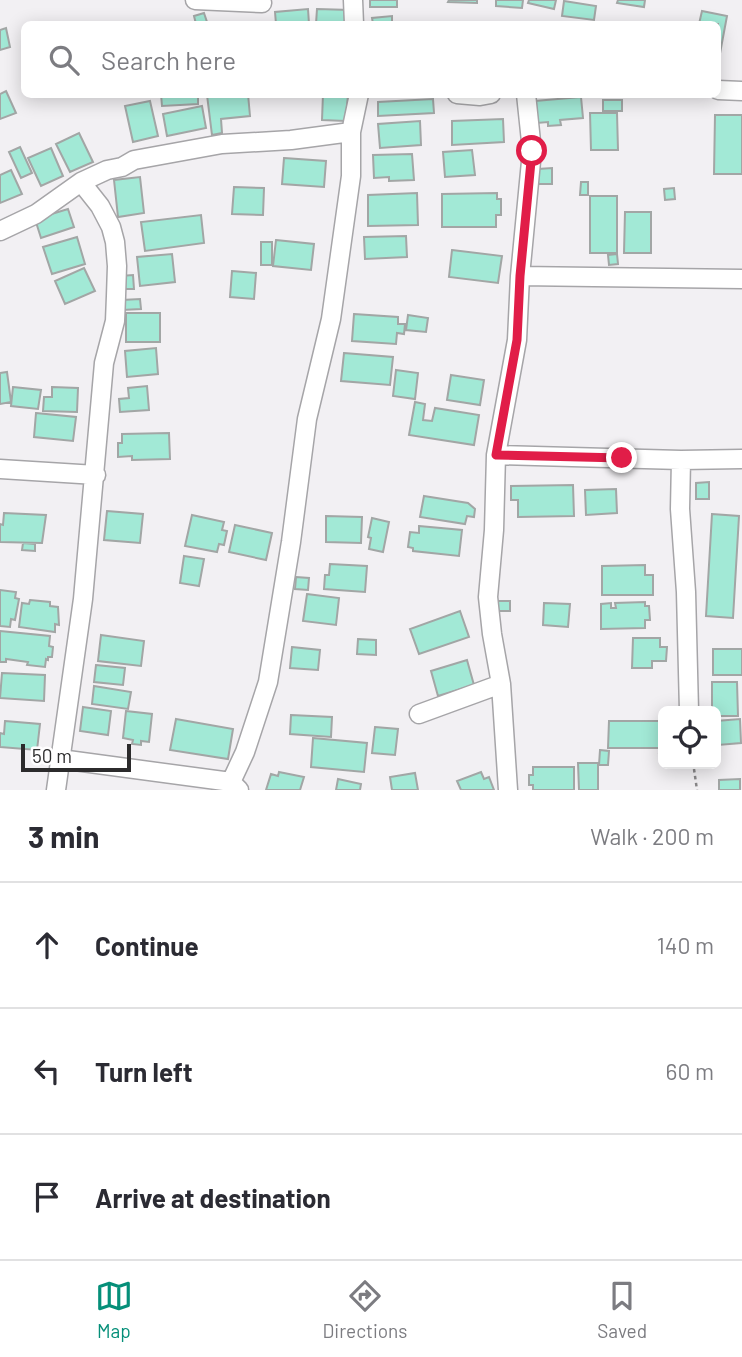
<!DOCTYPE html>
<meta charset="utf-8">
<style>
body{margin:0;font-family:Barlow,sans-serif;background:#f2f2f3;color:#2b2b33}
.controls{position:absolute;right:21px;bottom:21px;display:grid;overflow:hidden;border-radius:10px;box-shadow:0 4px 18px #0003}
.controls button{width:63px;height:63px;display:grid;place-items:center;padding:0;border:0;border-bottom:2px solid #e1e1e2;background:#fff;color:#2b2b33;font:35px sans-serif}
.scale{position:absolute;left:21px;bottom:18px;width:110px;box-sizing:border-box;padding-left:7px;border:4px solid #2c2b2c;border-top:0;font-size:19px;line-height:24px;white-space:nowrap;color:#2c2b2c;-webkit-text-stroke:5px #fffeff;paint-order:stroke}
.stop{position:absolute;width:21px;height:21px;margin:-16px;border:5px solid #e11d48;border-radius:50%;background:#fff}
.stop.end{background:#e11d48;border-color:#fff;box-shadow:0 2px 7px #0008}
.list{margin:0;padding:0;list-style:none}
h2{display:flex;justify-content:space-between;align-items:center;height:91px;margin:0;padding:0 28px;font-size:30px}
h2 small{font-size:23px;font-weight:400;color:#7c7c81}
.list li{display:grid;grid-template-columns:46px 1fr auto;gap:21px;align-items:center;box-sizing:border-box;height:126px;padding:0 28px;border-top:2px solid #e1e1e2}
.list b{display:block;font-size:26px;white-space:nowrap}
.list em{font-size:23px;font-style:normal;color:#7c7c81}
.icon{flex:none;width:38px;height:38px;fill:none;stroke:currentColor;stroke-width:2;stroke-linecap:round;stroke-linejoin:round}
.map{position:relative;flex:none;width:742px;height:790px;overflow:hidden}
.search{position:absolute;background:#fff;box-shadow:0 4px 18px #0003;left:21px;right:21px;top:21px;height:77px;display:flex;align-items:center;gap:18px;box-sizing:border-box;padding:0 24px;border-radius:10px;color:#7c7c81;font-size:26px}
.sheet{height:469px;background:#fff}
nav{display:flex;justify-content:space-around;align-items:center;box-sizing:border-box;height:98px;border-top:2px solid #e1e1e2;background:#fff;font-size:19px;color:#7c7c81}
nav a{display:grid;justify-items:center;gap:4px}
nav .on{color:#058f79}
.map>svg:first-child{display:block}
.building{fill:#a2e9d6;stroke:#a2a6a5;stroke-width:2}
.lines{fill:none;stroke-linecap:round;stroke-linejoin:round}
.minor-casing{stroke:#a6a5a8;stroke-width:21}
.path{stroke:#888688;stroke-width:2.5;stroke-dasharray:3.5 3.5;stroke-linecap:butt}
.minor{stroke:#fff;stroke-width:18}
.route{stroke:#e11d48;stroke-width:9}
</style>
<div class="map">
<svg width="742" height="790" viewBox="0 0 742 790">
<rect width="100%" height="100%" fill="#f2f0f3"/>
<path class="building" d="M370 0H397V7H370Z
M449 0H477V3L448 2Z
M496 0H523L522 8 496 6Z
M529 0H556L554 9 528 3Z
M618 0H645L644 7 617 3Z
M564 1 596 6 594 20 562 16Z
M308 9 309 24H276L275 12Z
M317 9 350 10 349 24H316Z
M702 11 727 16 718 64V24H699Z
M204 13 207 22 196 24 194 16Z
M392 16V24H373L372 18Z
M6 28 10 47 0 50V30Z
M6 91 16 113 0 119V94Z
M161 94H198V104L162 106Z
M248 94 250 116 221 119 222 133 212 135 207 95Z
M323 94H348L346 121 322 120Z
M581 97 583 118 560 120 561 125 548 126V122L537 123 535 101Z
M433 99 434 113 378 116V102Z
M603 100H622V111H603Z
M150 101 158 136 133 142 125 106Z
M202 106 206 128 167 136 163 114Z
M590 113H617L618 150H591Z
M715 115H742V174H714Z
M503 119 504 142 452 145V121Z
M420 121 421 145 380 148 378 124Z
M79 133 93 162 70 172 56 144Z
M20 147 32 173 21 178 9 152Z
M51 148 63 176 41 186 28 158Z
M472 150 475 175 445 177 443 152Z
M412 154 414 180 389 181V177L374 178 373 155Z
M284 158 326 161 324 187 282 184Z
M552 168V184H538V169Z
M11 170 22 194 0 203V175Z
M140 177 144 213 118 217 114 180Z
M581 182H588V195H580Z
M234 187 264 188 263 215 232 214Z
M674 188 675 199 665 200 664 189Z
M417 193 418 225 368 226V195Z
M497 193V199H501V215H496V227H442V194Z
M590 196H617V253H590Z
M68 209 74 227 41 238 35 219Z
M625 212H651V253H624Z
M201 215 204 243 145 251 141 222Z
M406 236 407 257 365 259 364 237Z
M77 237 85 264 52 274 43 247Z
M276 240 314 244 311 270 273 266Z
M261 242H272V265H261Z
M452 250 502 256 498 283 449 277Z
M172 254 175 282 140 286 137 257Z
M617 254 618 264 609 265 608 255Z
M84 268 95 291 65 304 55 281Z
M232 271 256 273 254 299 230 297Z
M133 275 134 289H121L120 276Z
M140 299 141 309 122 310V300Z
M126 313H160V342H126Z
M354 314 398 317V324H405L404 334 397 333 396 344 352 341Z
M408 315 428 318 426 332 406 330Z
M156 348 158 374 127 377 125 351Z
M344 353 393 357 390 385 341 381Z
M396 370 418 373 415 399 393 396Z
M7 372 11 402 0 404V373Z
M451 375 484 380 480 405 447 400Z
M147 386 149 410 120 412 119 399 129 398 128 388Z
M13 387 41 390 38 409 11 406Z
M52 387 78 388 77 412 43 411 44 397H52Z
M415 402 425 404 423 420 432 421 435 408 479 415 474 445 409 435Z
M36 413 76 417 73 441 34 437Z
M169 433 170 459 132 460V456L118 457V443H122V434Z
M709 482V499H696V483Z
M573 485 574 516 518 517V500H511V486Z
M616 489 617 513 586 515 585 490Z
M424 496 468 503 475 509 474 517 467 516 465 524 420 517Z
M107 511 143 514 140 543 104 540Z
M4 513 46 515 42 543 0 542V524L3 525Z
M712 514 739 516 733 618 706 616Z
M192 515 224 522 222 530 227 531 224 545 219 544 217 552 185 546Z
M326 516 362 517 361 543 326 542Z
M372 518 389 522 383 552 369 549 371 538 368 537Z
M235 525 272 533 266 560 229 552Z
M419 526 462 530 459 556 413 551V548L408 547 410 532 419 533Z
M23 543 35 544V551L22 550Z
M184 556 204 559 199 586 180 583Z
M330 564 367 566 365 592 324 589 325 575H329Z
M645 565V575H653V595H602V566Z
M296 577 309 578 308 590 295 589Z
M0 590 16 592 15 598 19 599 15 620 11 619 10 627 0 626Z
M307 594 339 598 336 625 303 621Z
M30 600 50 602V606L58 607 59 625 55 624V632L19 627 22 603 29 604Z
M497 601H510V611H497Z
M645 602V606H649L650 620H645V628L601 629V604L611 603V608H616L615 603Z
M544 603 570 604 568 627 543 625Z
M460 611 469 637 419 654 410 629Z
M0 631 50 636 49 646 53 647 52 657H48V660L46 659 45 667 27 665 28 662 6 659V662H0Z
M101 635 144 641 141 666 98 661Z
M633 638H660V647H667L666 661H652V668H632Z
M358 639 376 640V655L357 654Z
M292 647 320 650 318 670 290 668Z
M713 649H742V675H713Z
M467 660 474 685 438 696 431 671Z
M96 665 125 668 123 685 94 682Z
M2 673 45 675 44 701 0 698Z
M712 682H737L738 716H716V711H712Z
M94 686 131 692 128 709 92 704Z
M83 707 111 711 108 735 80 731Z
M126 711 152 714 149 742 141 741V745L132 744 133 740 123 738Z
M291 715 332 717 331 737 290 734Z
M176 719 233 729 228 759 170 750Z
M740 719 741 743 718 745 716 721Z
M5 721 40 724 37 750 0 747V733L4 734Z
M609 721H663V754L659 753 660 748H608Z
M375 727 398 729 395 755 372 753Z
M313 738 367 743 364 772 311 767Z
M600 750 609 751 608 765H599Z
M578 763H598V790H579Z
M533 767H574V790H533V785H529V775H533Z
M279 772 304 777 300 790H266L271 774 278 776Z
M481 772 484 779 489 777 494 790H461L457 781Z
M415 773 418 790H392L390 777Z
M338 779 361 784 360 790H336Z
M740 779V790H719V780Z"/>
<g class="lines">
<defs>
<path id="minor" d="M195 0 262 3
M353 0 354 24
M718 90 742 91
M457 94 480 96 491 94
M0 231 36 214 81 182 107 170 122 167 134 160 222 144 291 140 351 132
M520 276 742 279
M496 455 681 460 742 459
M681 460 680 509 686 592 689 711
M0 469 96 475
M419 714 501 684
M60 759 231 782 239 790
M231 782 245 752 268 682 291 542 307 419 331 319 351 176V132L359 94
M56 790 83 599 104 363 115 321 116 296 117 266 115 242 111 227 100 206 81 182
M508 790 501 684 492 634 488 597 494 530 496 455 517 340 520 276 532 151 526 94"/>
</defs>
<use href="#minor" class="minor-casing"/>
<path class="path" d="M694 769 697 790"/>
<use href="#minor" class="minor"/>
</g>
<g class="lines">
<path class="route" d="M532 151 520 276 517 340 496 455 622 458"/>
</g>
</svg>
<div class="controls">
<button><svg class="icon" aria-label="locate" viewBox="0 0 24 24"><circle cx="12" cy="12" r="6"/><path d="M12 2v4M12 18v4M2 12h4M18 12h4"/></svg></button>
</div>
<div class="scale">50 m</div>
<div class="stop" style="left:532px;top:151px"></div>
<div class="stop end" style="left:622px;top:458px"></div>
<div class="search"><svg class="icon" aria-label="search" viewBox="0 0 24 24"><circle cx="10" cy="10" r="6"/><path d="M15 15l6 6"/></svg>Search here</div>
</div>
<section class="sheet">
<h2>3 min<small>Walk · 200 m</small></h2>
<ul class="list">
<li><svg class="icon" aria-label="ahead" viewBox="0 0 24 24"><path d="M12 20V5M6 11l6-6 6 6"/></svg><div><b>Continue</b></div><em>140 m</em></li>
<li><svg class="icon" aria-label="left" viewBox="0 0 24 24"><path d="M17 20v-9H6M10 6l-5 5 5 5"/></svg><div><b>Turn left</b></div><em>60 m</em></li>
<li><svg class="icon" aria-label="arrive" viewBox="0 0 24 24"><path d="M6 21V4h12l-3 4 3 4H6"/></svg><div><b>Arrive at destination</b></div></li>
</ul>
</section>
<nav>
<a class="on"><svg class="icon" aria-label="map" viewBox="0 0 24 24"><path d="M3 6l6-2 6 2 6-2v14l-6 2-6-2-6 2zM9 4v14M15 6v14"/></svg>Map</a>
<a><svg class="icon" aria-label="directions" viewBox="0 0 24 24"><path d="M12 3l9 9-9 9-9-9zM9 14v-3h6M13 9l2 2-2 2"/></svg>Directions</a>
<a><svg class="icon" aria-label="saved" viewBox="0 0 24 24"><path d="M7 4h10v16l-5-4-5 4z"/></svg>Saved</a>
</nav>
